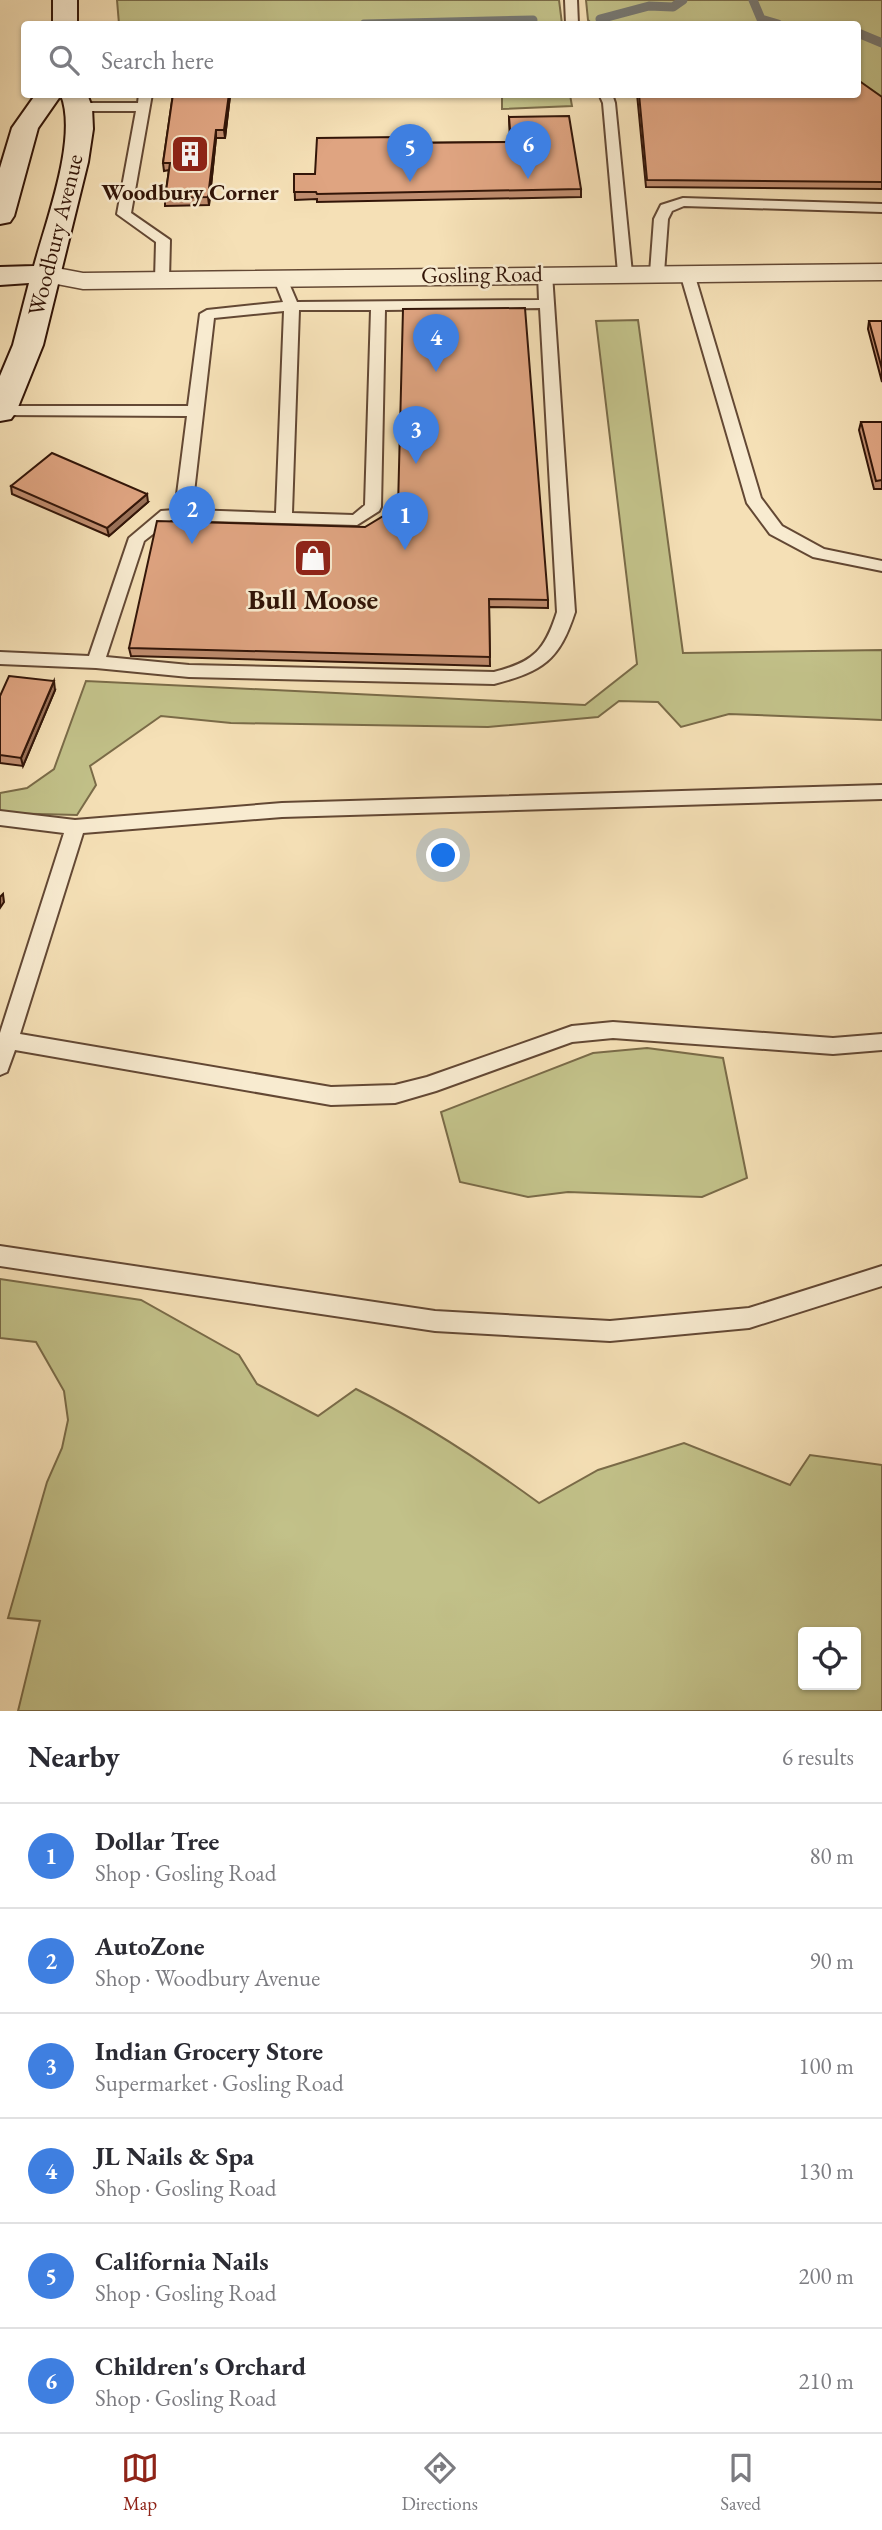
<!DOCTYPE html>
<meta charset="utf-8">
<style>
body{margin:0;font-family:"EB Garamond",serif;background:#f2f2f3;color:#2b2b33}
.controls{position:absolute;right:21px;bottom:21px;display:grid;overflow:hidden;border-radius:7px;box-shadow:0 2px 5px #0004}
.controls button{width:63px;height:63px;display:grid;place-items:center;padding:0;border:0;border-bottom:2px solid #e1e1e2;background:#fff;color:#2b2b33;font:35px sans-serif}
.you{position:absolute;left:444px;top:856px;width:24px;height:24px;margin:-18px;border:5px solid #fff;border-radius:50%;background:#1a73e8;box-shadow:0 0 0 10px #1a73e833}
.badge{display:grid;place-items:center;width:46px;height:46px;border-radius:50%;background:#8f2418;color:#fff;font-size:23px;font-weight:700}
.pin{position:absolute;translate:-50% -58px;filter:drop-shadow(0 2px 4px #0008)}
.pin::after{content:'';position:absolute;top:37px;width:24px;height:21px;background:inherit;clip-path:polygon(0 0,100% 0,50% 100%)}
.list{margin:0;padding:0;list-style:none}
h2{display:flex;justify-content:space-between;align-items:center;height:91px;margin:0;padding:0 28px;font-size:30px}
h2 small{font-size:23px;font-weight:400;color:#7c7c81}
.list li{display:grid;grid-template-columns:46px 1fr auto;gap:21px;align-items:center;box-sizing:border-box;height:105px;padding:0 28px;border-top:2px solid #e1e1e2}
.list b{display:block;font-size:26px;white-space:nowrap}
.list p{margin:0;font-size:23px;white-space:nowrap;color:#7c7c81}
.list em{font-size:23px;font-style:normal;color:#7c7c81}
.icon{flex:none;width:38px;height:38px;fill:none;stroke:currentColor;stroke-width:2;stroke-linecap:round;stroke-linejoin:round}
.map{position:relative;flex:none;width:882px;height:1711px;overflow:hidden}
.search{position:absolute;background:#fff;box-shadow:0 2px 5px #0004;left:21px;right:21px;top:21px;height:77px;display:flex;align-items:center;gap:18px;box-sizing:border-box;padding:0 24px;border-radius:7px;color:#7c7c81;font-size:26px}
.sheet{height:721px;background:#fff}
nav{display:flex;justify-content:space-around;align-items:center;box-sizing:border-box;height:98px;border-top:2px solid #e1e1e2;background:#fff;font-size:19px;color:#7c7c81}
nav a{display:grid;justify-items:center;gap:4px}
nav .on{color:#8f2418}
.map>svg:first-child{display:block}
.green{fill:#c2c189;stroke:#7a6b48;stroke-width:2;fill-rule:evenodd}
.lines{fill:none;stroke-linecap:round;stroke-linejoin:round}
.stream{stroke:#767873;stroke-width:9}
.lane-casing{stroke:#634834;stroke-width:4}
.street-casing{stroke:#634834;stroke-width:3}
.secondary-casing{stroke:#321508;stroke-width:4}
.lane{fill:#f8ebd0;fill-rule:evenodd}
.street{fill:#f8ebd0;fill-rule:evenodd}
.secondary{fill:#f8ebd0;fill-rule:evenodd}
.wall{fill:#c08d6f;stroke:#321508;stroke-width:2}
.shaded-wall{fill:#9c735a;stroke:#321508;stroke-width:2}
.building{fill:#dfa481;stroke:#321508;stroke-width:2}
.labels{text-anchor:middle;stroke-width:5;stroke-linejoin:round;paint-order:stroke}
.far-poi-label{font-size:23px;font-weight:bold;fill:#321508;stroke:#f8ebd0}
.far-street-label{font-size:23px;fill:#321508;stroke:#f8ebd0}
.poi-label{font-size:28px;font-weight:bold;fill:#321508;stroke:#f8ebd0}
</style>
<div class="map">
<svg width="882" height="1711" viewBox="0 0 882 1711">
<rect width="100%" height="100%" fill="#f5e0b6"/>
<filter id="stains"><feTurbulence type="fractalNoise" baseFrequency=".00286" numOctaves="4"/><feColorMatrix values="0 0 0 0 .2 0 0 0 0 .09 0 0 0 0 .02 0 0 0 .5 -.17"/></filter>
<radialGradient id="worn" r=".72"><stop offset=".6" stop-color="#630" stop-opacity="0"/><stop offset="1" stop-color="#630" stop-opacity=".3"/></radialGradient>
<path class="green" d="M117 0H559L562 24H119Z
M586 0H882V100L858 84V24H592L588 20Z
M502 95H570L572 106 502 109Z
M638 320 683 653 882 650V720L729 714 681 727 658 702 619 701 598 717 488 727 231 723 161 716 90 766 96 785 77 815 0 813V793L27 788 54 769 86 681 585 705 637 664 596 321Z
M647 1048 723 1058 747 1178 702 1197 568 1192 528 1197 460 1182 441 1112 593 1053Z
M0 1279 141 1300 239 1355 257 1384 318 1416 356 1389C421 1421 480 1460 539 1503L598 1470 684 1443 790 1485 810 1455 882 1465V1711H18L40 1621 8 1618 47 1482 62 1448 68 1420 64 1391 36 1342 0 1338ZM803 1632H856V1685H803Z"/>
<g class="lines">
<path class="stream" d="M753 0 761 19 778 24
M600 19 649 6 673 7 683 0
M364 24 533 20
M858 33 882 43"/>
<defs>
<path id="lane" d="M565 0H577L578 24H566Z
M139 94H152L131 213 170 240 169 280 162 284 155 280 156 242 117 214 136 111H79L73 107 79 103H138Z
M599 94H612L615 103 632 273 625 277 618 273 603 103Z
M683 198 882 204V212L684 206 672 211 668 219 664 273 657 277 652 276 650 273 654 219 661 205Z
M687 269 694 273 761 498 782 526 824 549 882 561V571L813 557 770 534 747 503 680 273Z
M545 270 552 274 575 612C559 661 543 671 494 684L189 677 96 668 0 664V652L89 656 129 538 161 511 175 510 187 416 1 415 0 406H188L200 314 207 310 283 302 273 277 275 274H285L297 302 539 300 538 274ZM540 308 557 612C545 650 534 662 494 672L189 665 106 657 144 541 171 520 357 525 379 511 381 507 385 310ZM299 310H371L365 505 353 515 292 513ZM284 311 276 513 192 510 214 318Z
M882 785V799L282 817 83 833 20 1034 331 1087 395 1085 427 1077 572 1026 613 1022 833 1038 882 1034V1050L833 1054 613 1038 572 1042 436 1091 395 1103 331 1105 15 1050 7 1072 0 1075V1033L64 833 0 825V811L75 820 282 803Z
M0 1246 435 1311 610 1321 749 1308 882 1266V1286L749 1328 610 1341 435 1331 0 1266Z"/>
<path id="street" d="M882 264V280L83 289 36 280 32 274 36 268 46 266 83 273Z"/>
<path id="secondary" d="M53 0H77V24H53Z
M36 94H87L92 107 93 129 88 162 43 345 16 412 11 419 0 421V376L13 345 29 283 0 285V267L34 266C46 221 78 138 61 95L38 128 14 216 10 222 0 224V168L12 128Z"/>
</defs>
<use href="#lane" class="lane-casing"/>
<use href="#street" class="street-casing"/>
<use href="#secondary" class="secondary-casing"/>
<use href="#lane" class="lane"/>
<use href="#street" class="street"/>
<use href="#secondary" class="secondary"/>
</g>
<path class="wall" d="M173 94H357V96H230L225 138H216L209 205 165 206V198L169 170 164 171 163 163Z
M637 94H858L882 97V189L646 187Z
M509 117 581 189V197L317 202V199L295 200 294 174H315L403 143 510 142Z
M869 321H882V382L868 329Z
M861 422H882V489H874L859 430Z
M11 486 148 502 109 536 12 494Z
M365 527 548 600V608L489 607 490 666 131 656 129 648Z
M55 690 23 766 0 763V696Z"/>
<path class="shaded-wall" d="M229 94H230V96L225 138 224 130Z
M216 130V138L209 205 208 197Z
M147 494 148 502 109 536 107 528Z
M54 681 55 690 23 766 21 758Z
M3 894 4 902 0 908V897Z"/>
<path class="building" d="M858 80 882 97V182L647 180 639 94H858Z
M173 94H229L224 130H216L208 197 165 198 170 163H163Z
M569 116 581 189 317 194 316 192H294V174H315L317 138 401 137 403 143 511 142 509 117Z
M525 308 548 600 489 599 490 657 129 648 157 521 365 527 398 507 403 309Z
M869 321H882V369Z
M861 422H882V480L876 481Z
M52 453 147 494 107 528 11 486Z
M9 676 54 681 21 758 0 755V696Z"/>
<defs>
<symbol id="building-square" viewBox="-11 -11 22 22"><rect x="-9" y="-9" width="18" height="18" rx="4" fill="#8f2418" stroke="#f8ebd0"/><path d="M-4-6H4V6H1V3H-1V6H-4ZM-2.5-4.3h1.7v1.8h-1.7ZM.8-4.3h1.7v1.8H.8ZM-2.5-1h1.7V.8h-1.7ZM.8-1h1.7V.8H.8Z" fill="#fff"/></symbol>
<symbol id="shop-square" viewBox="-11 -11 22 22"><rect x="-9" y="-9" width="18" height="18" rx="4" fill="#8f2418" stroke="#f8ebd0"/><path d="M-5-2.5h2.3a2.7 3.5 0 0 1 5.4 0H5L5.5 6h-11ZM-1.5-2.5h3a1.5 2.3 0 0 0-3 0Z" fill="#fff"/></symbol>
</defs>
<g fill-rule="evenodd">
<use href="#building-square" x="168" y="132" width="44" height="44"/>
<use href="#shop-square" x="291" y="536" width="44" height="44"/>
</g>
<g class="labels">
<g class="far-poi-label">
<text x="190" y="200">Woodbury Corner</text>
</g>
<g class="far-street-label">
<text transform="translate(55 235) rotate(-76)" y="8">Woodbury Avenue</text>
<text transform="translate(482 274) rotate(-1)" y="8">Gosling Road</text>
</g>
<g class="poi-label">
<text x="313" y="609">Bull Moose</text>
</g>
</g>
<rect width="100%" height="100%" filter="url(#stains)"/>
<rect width="100%" height="100%" fill="url(#worn)"/>
</svg>
<div class="controls">
<button><svg class="icon" aria-label="locate" viewBox="0 0 24 24"><circle cx="12" cy="12" r="6"/><path d="M12 2v4M12 18v4M2 12h4M18 12h4"/></svg></button>
</div>
<div class="you"></div>
<div class="pin badge" style="left:405px;top:550px;background:#3f7fe0">1</div>
<div class="pin badge" style="left:192px;top:544px;background:#3f7fe0">2</div>
<div class="pin badge" style="left:416px;top:464px;background:#3f7fe0">3</div>
<div class="pin badge" style="left:436px;top:372px;background:#3f7fe0">4</div>
<div class="pin badge" style="left:410px;top:182px;background:#3f7fe0">5</div>
<div class="pin badge" style="left:528px;top:179px;background:#3f7fe0">6</div>
<div class="search"><svg class="icon" aria-label="search" viewBox="0 0 24 24"><circle cx="10" cy="10" r="6"/><path d="M15 15l6 6"/></svg>Search here</div>
</div>
<section class="sheet">
<h2>Nearby<small>6 results</small></h2>
<ul class="list">
<li><span class="badge" style="background:#3f7fe0">1</span><div><b>Dollar Tree</b><p>Shop · Gosling Road</p></div><em>80 m</em></li>
<li><span class="badge" style="background:#3f7fe0">2</span><div><b>AutoZone</b><p>Shop · Woodbury Avenue</p></div><em>90 m</em></li>
<li><span class="badge" style="background:#3f7fe0">3</span><div><b>Indian Grocery Store</b><p>Supermarket · Gosling Road</p></div><em>100 m</em></li>
<li><span class="badge" style="background:#3f7fe0">4</span><div><b>JL Nails &amp; Spa</b><p>Shop · Gosling Road</p></div><em>130 m</em></li>
<li><span class="badge" style="background:#3f7fe0">5</span><div><b>California Nails</b><p>Shop · Gosling Road</p></div><em>200 m</em></li>
<li><span class="badge" style="background:#3f7fe0">6</span><div><b>Children's Orchard</b><p>Shop · Gosling Road</p></div><em>210 m</em></li>
</ul>
</section>
<nav>
<a class="on"><svg class="icon" aria-label="map" viewBox="0 0 24 24"><path d="M3 6l6-2 6 2 6-2v14l-6 2-6-2-6 2zM9 4v14M15 6v14"/></svg>Map</a>
<a><svg class="icon" aria-label="directions" viewBox="0 0 24 24"><path d="M12 3l9 9-9 9-9-9zM9 14v-3h6M13 9l2 2-2 2"/></svg>Directions</a>
<a><svg class="icon" aria-label="saved" viewBox="0 0 24 24"><path d="M7 4h10v16l-5-4-5 4z"/></svg>Saved</a>
</nav>
